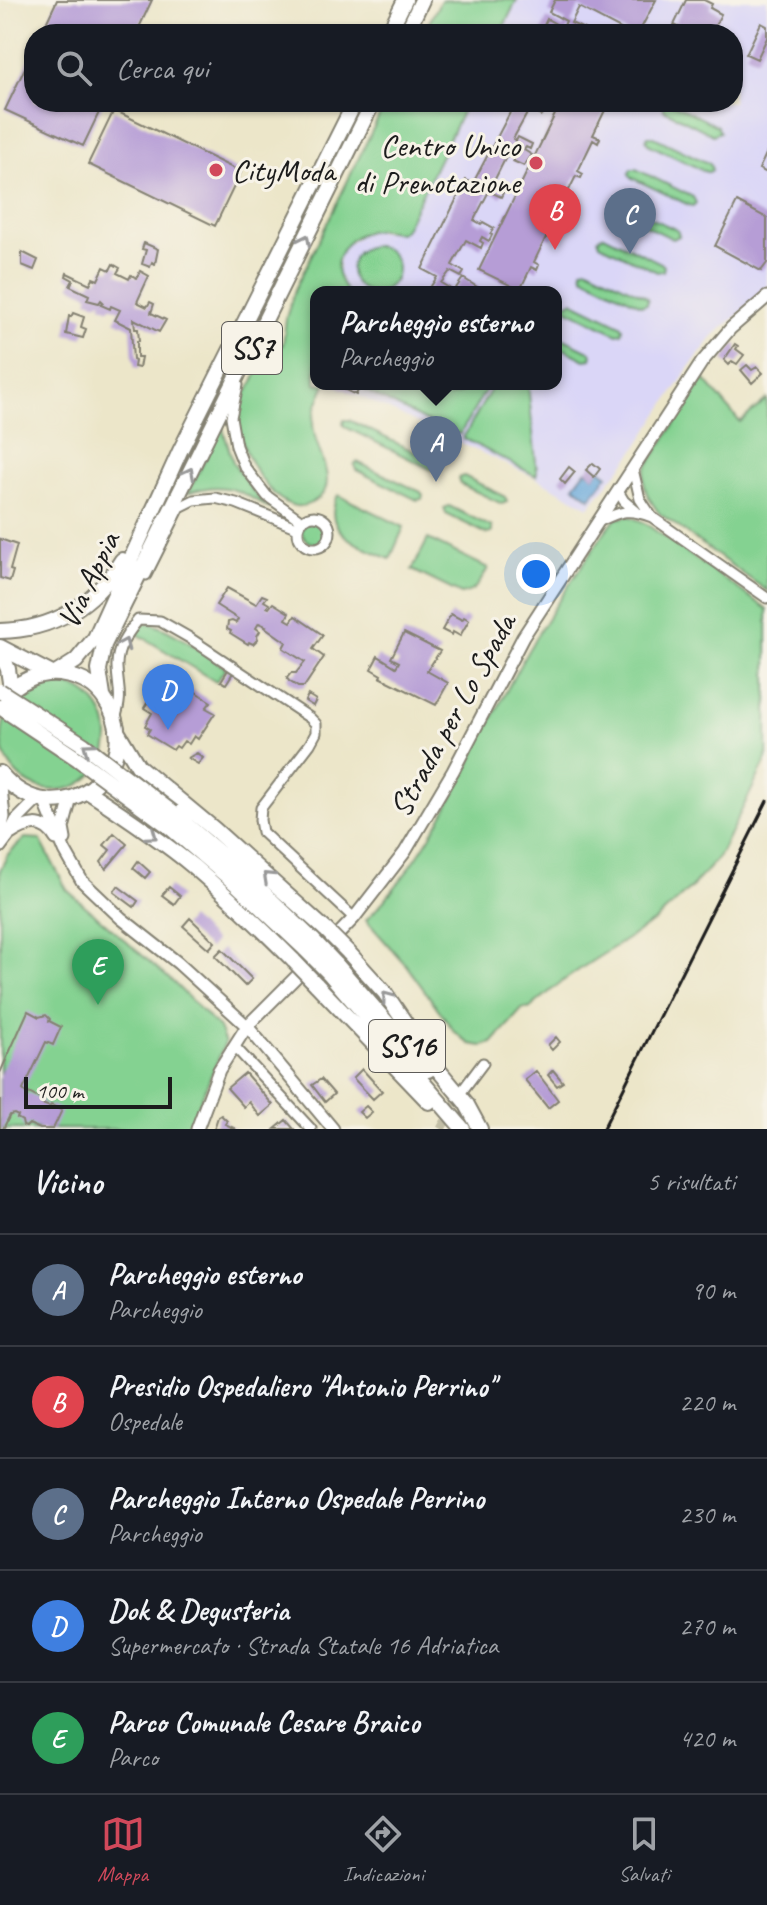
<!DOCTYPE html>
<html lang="it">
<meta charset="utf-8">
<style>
body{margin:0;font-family:Caveat,sans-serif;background:#242831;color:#f1f3f6}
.scale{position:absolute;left:24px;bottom:20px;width:148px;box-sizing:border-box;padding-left:8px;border:4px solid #1c1c1c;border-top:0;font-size:22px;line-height:28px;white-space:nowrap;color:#1c1c1c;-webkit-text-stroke:6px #f7f3e8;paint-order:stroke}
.you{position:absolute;left:536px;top:574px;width:28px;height:28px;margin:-20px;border:6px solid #fff;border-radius:50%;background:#1a73e8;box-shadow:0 0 0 12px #1a73e833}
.badge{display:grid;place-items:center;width:52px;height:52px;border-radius:50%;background:#d1495b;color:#fff;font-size:26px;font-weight:700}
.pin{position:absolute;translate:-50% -66px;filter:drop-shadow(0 2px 4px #0008)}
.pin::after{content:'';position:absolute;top:42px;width:28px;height:24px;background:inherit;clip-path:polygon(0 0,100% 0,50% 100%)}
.popup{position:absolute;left:310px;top:286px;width:252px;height:104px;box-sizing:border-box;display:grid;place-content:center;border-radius:16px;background:#171b24;filter:drop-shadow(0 2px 6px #0005);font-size:26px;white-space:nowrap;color:#9ea1a6}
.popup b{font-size:30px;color:#f1f3f6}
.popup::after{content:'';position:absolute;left:50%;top:100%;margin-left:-16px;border:16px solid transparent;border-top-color:#171b24}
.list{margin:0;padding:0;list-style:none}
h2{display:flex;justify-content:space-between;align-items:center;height:104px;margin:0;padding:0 32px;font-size:34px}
h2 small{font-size:26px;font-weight:400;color:#9ea1a6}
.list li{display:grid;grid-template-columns:52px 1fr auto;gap:24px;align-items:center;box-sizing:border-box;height:112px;padding:0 32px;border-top:2px solid #363941}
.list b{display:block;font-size:30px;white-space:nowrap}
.list p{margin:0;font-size:26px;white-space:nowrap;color:#9ea1a6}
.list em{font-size:26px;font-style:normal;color:#9ea1a6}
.icon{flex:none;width:44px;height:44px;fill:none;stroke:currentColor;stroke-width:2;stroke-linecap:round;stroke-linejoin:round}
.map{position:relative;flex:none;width:767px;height:1129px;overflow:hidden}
.search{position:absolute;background:#171b24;box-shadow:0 2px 6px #0004;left:24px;right:24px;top:24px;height:88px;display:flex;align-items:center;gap:20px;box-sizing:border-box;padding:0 28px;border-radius:32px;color:#9ea1a6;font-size:30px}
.sheet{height:664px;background:#171b24}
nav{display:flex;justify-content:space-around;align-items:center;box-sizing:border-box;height:112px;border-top:2px solid #363941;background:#171b24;font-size:22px;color:#9ea1a6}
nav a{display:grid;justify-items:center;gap:4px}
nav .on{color:#d1495b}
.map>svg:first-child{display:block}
.built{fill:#dad6f7}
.green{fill:#84d291;stroke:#507756;stroke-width:2}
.water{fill:#67a7da;stroke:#42627b;stroke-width:2}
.building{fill:#b69dd6}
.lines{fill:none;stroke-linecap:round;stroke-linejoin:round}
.minor-tunnel{stroke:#c2bea6;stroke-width:9;stroke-dasharray:9 4.5;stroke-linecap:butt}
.minor-casing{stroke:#848172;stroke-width:13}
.tertiary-casing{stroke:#848172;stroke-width:15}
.trunk-casing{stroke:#848172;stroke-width:18}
.minor{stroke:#fff;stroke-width:9}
.tertiary{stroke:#fff;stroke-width:11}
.trunk{stroke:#fff;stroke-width:14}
.rail{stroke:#1c1c1c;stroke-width:3}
.trunk-bridge-casing{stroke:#848172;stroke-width:18;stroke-linecap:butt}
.trunk-bridge{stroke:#fff;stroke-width:14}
.oneway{stroke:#999}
.poi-dot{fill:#d1495b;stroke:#f7f3e8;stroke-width:3}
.labels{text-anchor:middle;stroke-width:6;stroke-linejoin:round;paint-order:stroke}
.shield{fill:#f7f3e8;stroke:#5e5c59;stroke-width:2}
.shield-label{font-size:30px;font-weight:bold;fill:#1c1c1c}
.poi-label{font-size:32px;fill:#1c1c1c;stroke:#f7f3e8;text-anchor:end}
.street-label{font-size:32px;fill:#1c1c1c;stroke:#f7f3e8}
</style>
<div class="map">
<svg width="767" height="1129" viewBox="0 0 767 1129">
<rect width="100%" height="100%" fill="#f7f3e8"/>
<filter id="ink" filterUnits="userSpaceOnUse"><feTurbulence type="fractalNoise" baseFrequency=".0125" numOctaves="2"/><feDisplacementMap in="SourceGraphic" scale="16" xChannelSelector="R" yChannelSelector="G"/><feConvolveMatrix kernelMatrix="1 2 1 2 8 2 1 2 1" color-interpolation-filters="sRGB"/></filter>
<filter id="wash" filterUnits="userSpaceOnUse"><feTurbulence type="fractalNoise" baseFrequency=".006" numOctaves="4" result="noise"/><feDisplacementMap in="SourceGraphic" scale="32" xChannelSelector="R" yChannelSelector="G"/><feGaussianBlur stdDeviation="1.8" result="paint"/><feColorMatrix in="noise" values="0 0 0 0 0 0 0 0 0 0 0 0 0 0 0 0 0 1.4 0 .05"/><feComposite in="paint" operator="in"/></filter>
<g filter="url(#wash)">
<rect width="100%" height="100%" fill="#ece6c9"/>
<path class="built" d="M518 0H767V288L761 296 716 333 694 361 632 454 589 507 534 477 333 384H556V292H347L338 272 340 255 346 246 360 235 371 231 400 233 405 230 468 102H733V34H501Z"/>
<path class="green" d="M441 0H517L500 34H423Z
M386 102H467L405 229 400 233C392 232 383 229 375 230 353 232 333 252 338 274 340 281 343 286 347 292H316V384H326C320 398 313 410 313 425 314 446 333 473 325 490 322 496 317 500 311 503 277 522 239 450 238 422 237 402 259 373 268 356L269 350 277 342 283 345 286 318 295 289Z
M669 102 717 126 720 132 713 135 664 110 662 104Z
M648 136H652L710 164 712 170 709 172H706L648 144 646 140Z
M631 169H636L693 197 696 203 693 206 689 205 632 178 629 174Z
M616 202 677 230 679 236 673 239 616 211 613 205Z
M604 235 661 263 664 266 663 271 657 272 600 244 598 238Z
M351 269a23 23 0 1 1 46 0a23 23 0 1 1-46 0Z
M588 268 645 296 648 299 647 304 641 305 583 276 582 269Z
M572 301 621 325 623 328 622 333 617 334 568 310 565 307 566 304Z
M556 335 591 352 592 355 591 359 585 360 556 345Z
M704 379 740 422 767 399V591L659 513C648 498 640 486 646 468Z
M370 384H409C419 394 438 400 452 396 468 392 470 384 489 384L460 434 456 433 454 435 366 391Z
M494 384H528L537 472 536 476 463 438Z
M344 420H349L436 462 437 468 432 470 345 427 343 424Z
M222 426 233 462 254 493 270 509C239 490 224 480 188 493Z
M357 462 421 492 423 496 422 499 417 500 356 470 354 465Z
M464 476 505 497 507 502 502 504 460 484 458 478Z
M338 495 404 527 390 559C363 547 318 533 338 495Z
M449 506 492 527V533L487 534 446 514 444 508Z
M629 516 643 522 767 609V759L719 856 694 885 655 921 586 965 560 983 529 1009 523 1008 492 1043 482 1046 470 1044 455 1032 406 965 366 920C440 846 476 743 526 654 550 611 579 571 606 530L615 519Z
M302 531a12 12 0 1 1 24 0a12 12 0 1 1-24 0Z
M428 539 488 568C481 581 476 592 461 594L412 570Z
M150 623C178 633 202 652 226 668L216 682 134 632C138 625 141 624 150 623Z
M2 737a53 53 0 1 1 106 0a53 53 0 1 1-106 0Z
M25 838 40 839 67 890 173 982 219 1028 225 1043 188 1129H0V870L8 854Z"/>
<path class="water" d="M600 469 608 475 590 498 574 486 586 470 594 476Z"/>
<g id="blocks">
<path class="building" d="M57 0H152L136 34H41Z
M555 0H656L638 34H630L579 7 571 23 584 29 581 34 568 28 565 34H540L547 19 563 28 566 21 549 12Z
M686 0H704L712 4 710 8 721 14 711 34H693L674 25Z
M761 23 767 26V38L757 59 746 54Z
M34 49V102H104L83 146 5 110Z
M522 102H531V103L544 110 541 116 529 110 513 139 516 141 518 137 532 144 530 149 526 147 524 150 532 155 524 166 513 161V159L507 155 492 185 504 191 501 197 489 191 474 220 481 224 483 222 494 228 490 234 492 235 489 241 482 237 480 241 483 243 481 248 466 240 452 265 464 272 461 277 450 271 441 283 454 291 463 278 482 290 481 292H427L437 277 422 269 466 180 473 183 515 103 524 107 526 104Z
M561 102H609L593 135 600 138 598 143 593 140 578 171 583 174 581 178 576 176 563 202 569 204 566 209 562 207 549 232 554 235 552 239 546 237 534 262 539 265 537 270 531 267 520 290 479 270Z
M114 110 241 172 215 226 88 164Z
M767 152V173L759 169Z
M737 202 767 218V263L761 271 715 246Z
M144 243 158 249 155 264 152 262 150 267 142 264 146 250 142 249Z
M22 252 38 260 34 270 22 265Z
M113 264 120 268 117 273 129 279 131 275 137 278 140 271 149 276 137 302 147 307 150 302 154 304 151 313 166 320 159 332 134 319 135 329H138L139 341H137V357H141L139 368 134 367 135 361 133 360 131 328 115 320 120 310 111 306 110 309 101 305 103 302 101 300 99 303 87 300 89 295 70 286 73 280 66 276 67 273 90 284 93 278 98 280 104 267 110 270Z
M73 313 84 317 81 327 86 329 83 338 66 334 69 316 71 317Z
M735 344 738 346 736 349 744 355 737 364 732 361 729 365 724 360Z
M747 365 752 370 757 367 763 373 752 383 741 370Z
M333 384H361L356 395Z
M593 463 600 469 594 477 586 470Z
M569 467 575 472 565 484 560 479Z
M0 539 17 545 10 570 13 571 10 581 0 578Z
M227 588 256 604 262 595 267 597 264 601 269 604 267 607 269 608 273 603 289 613 286 619 291 622 295 616 323 635 313 649 324 657 304 687H298L289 681 287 678 291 673H296L305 662 283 648 286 642 265 627 266 626 259 623 256 628 260 631 257 636 258 639 253 644 249 642 248 644 230 633 231 631 227 629 228 622 232 621 236 623 238 619 216 605Z
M451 614 462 620 464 617 469 620 460 636 453 632 452 635 442 630Z
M404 633 440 651 427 671 448 683 436 705 380 677 381 675 371 669 378 656 396 667 399 662 391 658Z
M229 668 234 671 226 684 221 681Z
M167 672 177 679 170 685 180 692 185 685 211 702 206 708 215 713 198 739 194 736 189 744 184 741 179 748 176 746 173 750 147 734 150 729 145 726 152 713 144 708Z
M308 695 316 700 313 706 305 701Z
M197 753 203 758 198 764 188 758Z
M114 833 127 844 106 869 101 862 110 850 104 845Z
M138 861 150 872 145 878 133 868Z
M118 886 138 901 134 907 114 892Z
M169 887 180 896 174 904 162 895Z
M190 918 215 942 209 949 183 926Z
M222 949 252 979 245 986 215 956Z
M28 1011 39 1017 46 1015 50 1019 49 1021 61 1027 53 1045 46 1042 23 1090 28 1095 29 1093 44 1101 42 1104 50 1107 51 1105 62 1110 53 1129H40L29 1124 26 1127 23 1126 22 1121 17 1118 18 1116 14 1114 10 1115 3 1129H0V1073Z
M556 1037 560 1042 552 1050 548 1045Z
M362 1069 382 1091 373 1099 353 1078Z
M553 1070 563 1082 557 1086 548 1075Z
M536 1071 558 1100 548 1108 525 1080Z
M245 1073 273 1105 260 1116 249 1102 244 1107 227 1088Z
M321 1079 334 1094 325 1102 312 1085Z
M366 1106 372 1112 365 1118 359 1112Z
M221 1115 227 1121 225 1124 236 1129H214L218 1117Z
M286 1120 294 1129H275Z"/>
</g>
</g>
<g filter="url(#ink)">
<use href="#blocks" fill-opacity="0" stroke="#848172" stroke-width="2"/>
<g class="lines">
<path class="minor-tunnel" d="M441 1129 461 1093"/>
<defs>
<path id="minor" d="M238 385 231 417 236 446 244 466 267 496 302 521
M633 469 640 499 650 514
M618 491 624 501 636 511
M298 532a16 16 0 1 1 32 0a16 16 0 1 1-32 0Z
M600 521C621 511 629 508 652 517L767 598
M146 575 180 507 194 500 215 498 236 503 298 528
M115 719C123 696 118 690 117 668 116 649 127 634 138 620L160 621 188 637 310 718 316 724V733L310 744 261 808 260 820 262 832 354 918
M234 1046 311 1129
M462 1091 483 1063"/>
<path id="tertiary" d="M0 777 4 817 0 835
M44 800 65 851 82 881 121 918 178 963 247 1026 333 1129
M9 835C27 823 43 818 56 839
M65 839 63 828 71 798
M0 847 9 835 16 821 38 799
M330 943 354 918 405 852 453 771 523 637 702 362 731 328 767 297
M197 1129 219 1070 247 1026 307 966"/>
<path id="trunk" d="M388 34 405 0
M406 34 422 0
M0 631C53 630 94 605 122 560
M0 647 50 673
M0 650 8 669 11 689
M57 673 76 661 95 638 180 451 355 102
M103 696 99 670 104 645 373 102
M117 731 138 766 215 830 326 930
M0 773C57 843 152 766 105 700 96 686 81 678 65 675 39 670 16 682 0 701
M87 791C124 815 160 839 194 867 229 897 262 929 294 961
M173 813 244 874 314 941
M166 824 237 885 306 950
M348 952 385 993 431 1061 466 1103 480 1129
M336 964 428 1070
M328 972 463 1129
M316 984 429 1102"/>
</defs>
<use href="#minor" class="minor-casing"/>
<use href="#tertiary" class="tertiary-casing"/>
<use href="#trunk" class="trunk-casing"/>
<use href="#minor" class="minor"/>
<use href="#tertiary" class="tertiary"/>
<use href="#trunk" class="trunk"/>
<path class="rail" d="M603 1129 767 801"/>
<defs>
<path id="trunk-bridge" d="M0 691 84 745 173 813
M0 707 78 759 166 824
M326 930 348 952
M314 941 336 964
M306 950 328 972
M294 961 316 984"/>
</defs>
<use href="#trunk-bridge" class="trunk-bridge-casing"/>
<use href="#trunk-bridge" class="trunk-bridge"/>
</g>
<defs><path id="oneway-chevron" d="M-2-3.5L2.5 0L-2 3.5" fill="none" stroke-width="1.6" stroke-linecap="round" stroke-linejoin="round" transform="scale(2)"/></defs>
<g class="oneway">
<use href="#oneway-chevron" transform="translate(305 240) rotate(-64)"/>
<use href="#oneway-chevron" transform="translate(189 473) rotate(-63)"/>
<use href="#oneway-chevron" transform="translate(124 644) rotate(-66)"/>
<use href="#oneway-chevron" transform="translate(88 748) rotate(-144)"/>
<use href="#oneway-chevron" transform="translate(152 835) rotate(36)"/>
<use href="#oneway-chevron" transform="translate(268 877) rotate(-137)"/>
<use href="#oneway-chevron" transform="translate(387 997) rotate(-127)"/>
</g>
</g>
<g class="poi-dot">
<circle cx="536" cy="163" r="8"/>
<circle cx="216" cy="170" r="8"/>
</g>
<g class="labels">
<g class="shield">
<rect x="222" y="322" width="60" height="52" rx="6"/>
<rect x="369" y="1020" width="76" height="52" rx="6"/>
</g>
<g class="shield-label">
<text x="252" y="358">SS7</text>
<text x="407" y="1056">SS16</text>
</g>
<g class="poi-label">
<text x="520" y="156">Centro Unico<tspan x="520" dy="37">di Prenotazione</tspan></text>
<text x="232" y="181" text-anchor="start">CityModa</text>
</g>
<g class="street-label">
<text transform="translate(88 580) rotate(-64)" y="11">Via Appia</text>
<text transform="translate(452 715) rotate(-61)" y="11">Strada per Lo Spada</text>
</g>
</g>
</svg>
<div class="scale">100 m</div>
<div class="you"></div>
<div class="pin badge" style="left:436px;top:482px;background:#5c6f8a">A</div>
<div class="popup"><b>Parcheggio esterno</b>Parcheggio</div>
<div class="pin badge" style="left:555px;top:250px;background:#e0444e">B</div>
<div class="pin badge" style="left:630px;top:254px;background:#5c6f8a">C</div>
<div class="pin badge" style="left:168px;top:730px;background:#3f7fe0">D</div>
<div class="pin badge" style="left:98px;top:1005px;background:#2e9e5b">E</div>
<div class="search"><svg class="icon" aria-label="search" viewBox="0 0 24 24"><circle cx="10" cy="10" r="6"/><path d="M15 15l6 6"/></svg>Cerca qui</div>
</div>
<section class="sheet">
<h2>Vicino<small>5 risultati</small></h2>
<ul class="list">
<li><span class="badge" style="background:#5c6f8a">A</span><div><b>Parcheggio esterno</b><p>Parcheggio</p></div><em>90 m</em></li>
<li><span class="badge" style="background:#e0444e">B</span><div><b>Presidio Ospedaliero &quot;Antonio Perrino&quot;</b><p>Ospedale</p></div><em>220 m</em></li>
<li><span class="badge" style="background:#5c6f8a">C</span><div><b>Parcheggio Interno Ospedale Perrino</b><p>Parcheggio</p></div><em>230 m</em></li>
<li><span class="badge" style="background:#3f7fe0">D</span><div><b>Dok &amp; Degusteria</b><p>Supermercato · Strada Statale 16 Adriatica</p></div><em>270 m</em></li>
<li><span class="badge" style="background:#2e9e5b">E</span><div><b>Parco Comunale Cesare Braico</b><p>Parco</p></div><em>420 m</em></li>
</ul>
</section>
<nav>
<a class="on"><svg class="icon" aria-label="map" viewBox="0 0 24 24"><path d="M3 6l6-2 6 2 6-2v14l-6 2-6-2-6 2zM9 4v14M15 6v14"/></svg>Mappa</a>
<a><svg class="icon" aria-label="directions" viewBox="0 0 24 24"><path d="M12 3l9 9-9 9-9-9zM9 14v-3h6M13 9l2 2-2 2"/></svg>Indicazioni</a>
<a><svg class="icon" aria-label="saved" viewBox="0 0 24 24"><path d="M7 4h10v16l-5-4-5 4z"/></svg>Salvati</a>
</nav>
